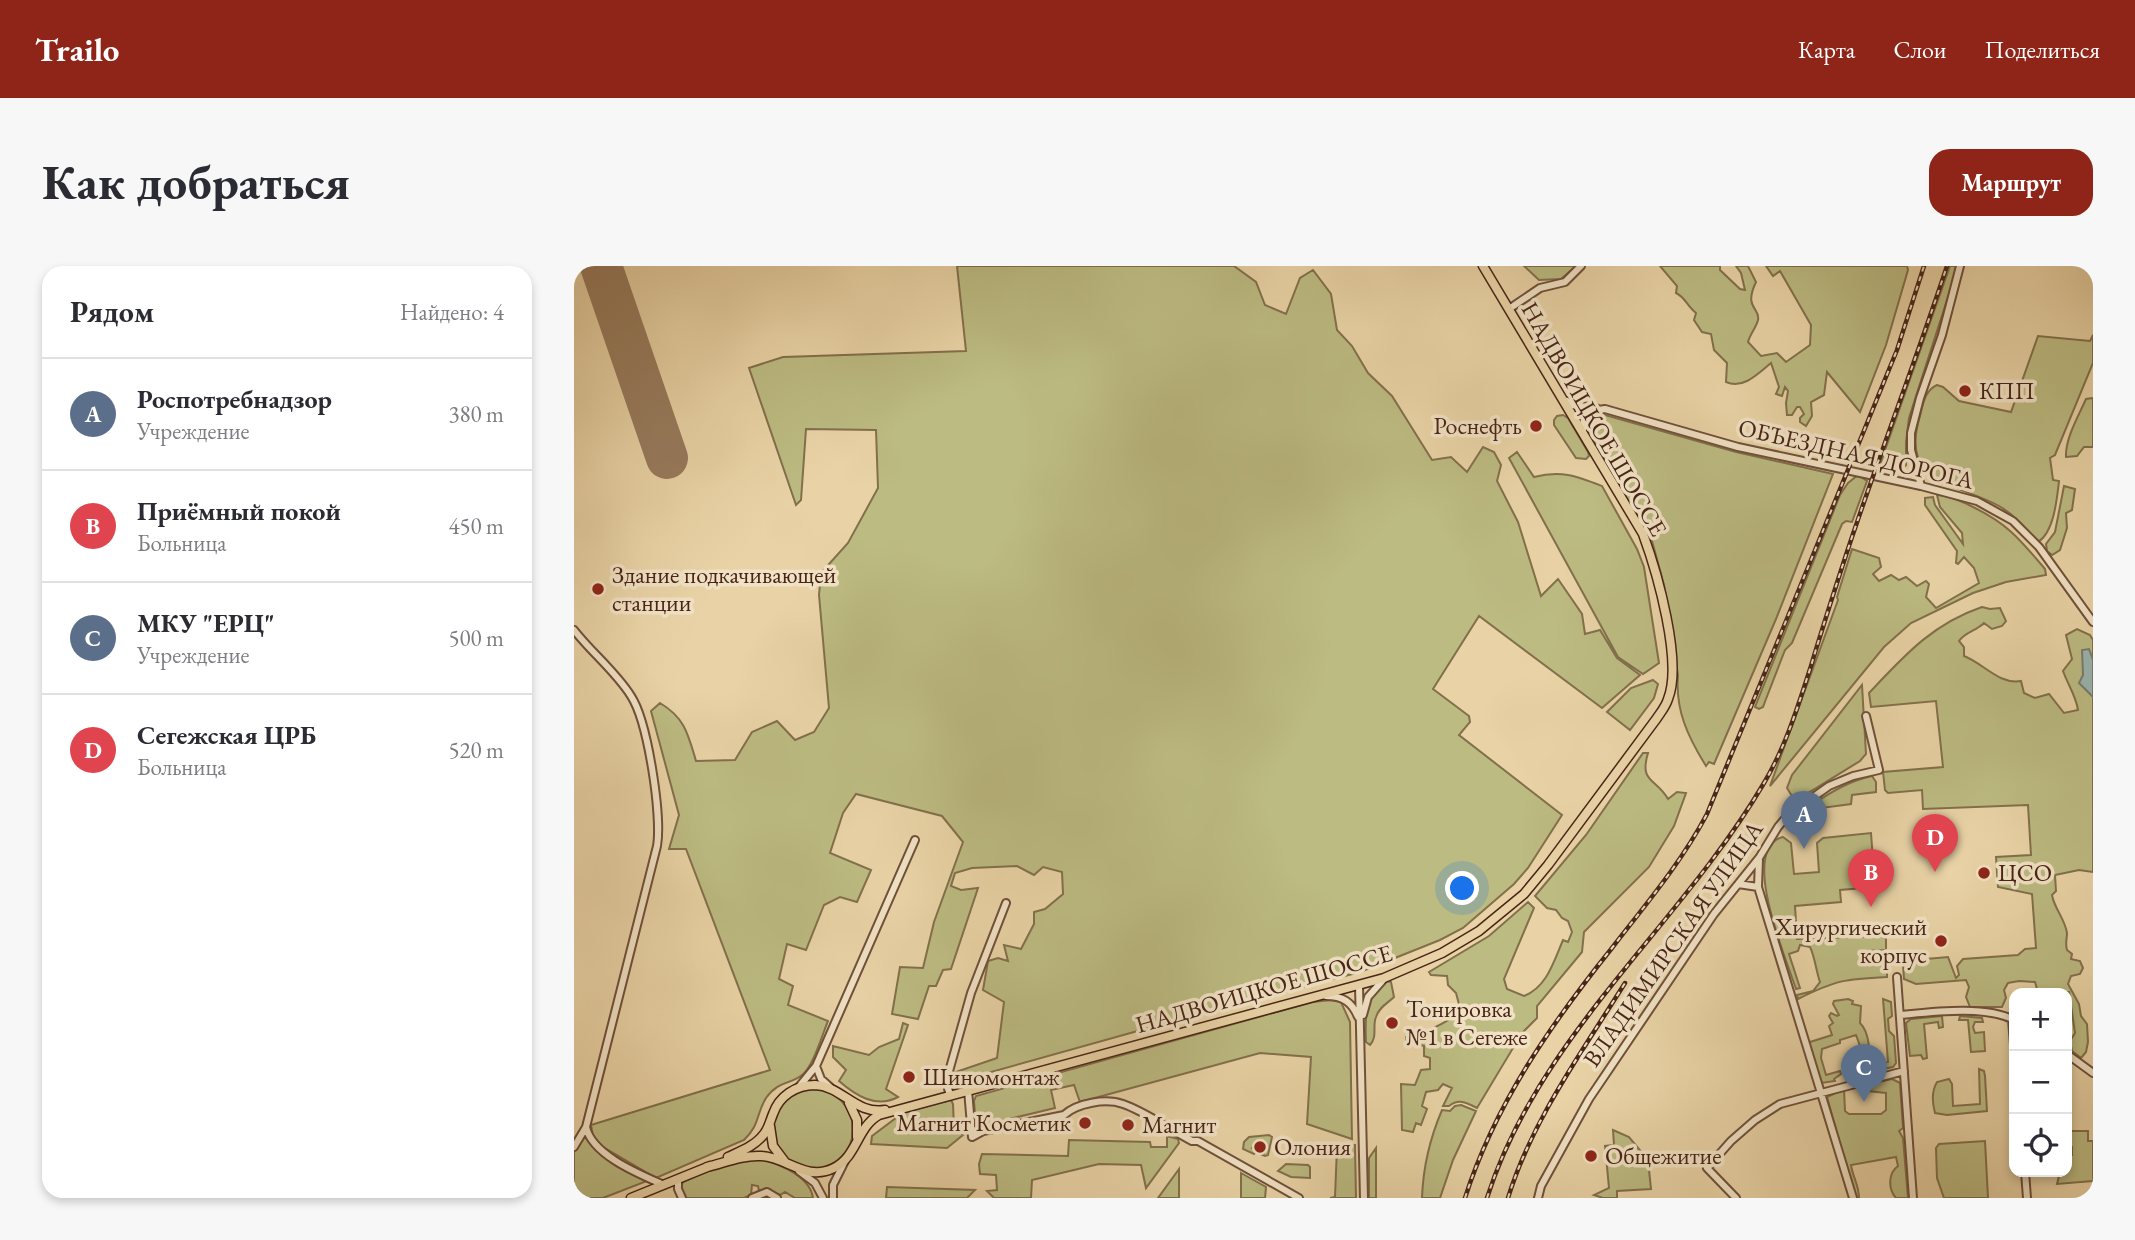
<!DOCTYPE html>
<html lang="ru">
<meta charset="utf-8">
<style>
body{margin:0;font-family:"EB Garamond",serif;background:#f7f7f7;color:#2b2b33}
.controls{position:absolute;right:21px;bottom:21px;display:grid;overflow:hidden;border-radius:14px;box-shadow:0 4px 10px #0003}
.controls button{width:63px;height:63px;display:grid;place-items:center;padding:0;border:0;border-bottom:2px solid #e1e1e2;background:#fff;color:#2b2b33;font:35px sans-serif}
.you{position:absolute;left:889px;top:623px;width:24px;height:24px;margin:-18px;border:5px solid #fff;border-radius:50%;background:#1a73e8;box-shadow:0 0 0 10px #1a73e833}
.badge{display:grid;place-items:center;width:46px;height:46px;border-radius:50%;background:#8f2418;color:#fff;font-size:23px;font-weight:700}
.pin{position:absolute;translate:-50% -58px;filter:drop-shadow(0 2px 4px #0008)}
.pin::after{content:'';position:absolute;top:37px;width:24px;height:21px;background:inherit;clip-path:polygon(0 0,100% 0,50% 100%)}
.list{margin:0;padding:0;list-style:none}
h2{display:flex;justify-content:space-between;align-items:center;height:91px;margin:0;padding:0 28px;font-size:30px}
h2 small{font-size:23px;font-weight:400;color:#7c7c81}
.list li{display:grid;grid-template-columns:46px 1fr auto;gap:21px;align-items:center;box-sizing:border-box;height:112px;padding:0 28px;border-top:2px solid #e1e1e2}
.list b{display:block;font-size:26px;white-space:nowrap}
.list p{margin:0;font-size:23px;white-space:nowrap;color:#7c7c81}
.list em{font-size:23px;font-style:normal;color:#7c7c81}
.icon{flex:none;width:38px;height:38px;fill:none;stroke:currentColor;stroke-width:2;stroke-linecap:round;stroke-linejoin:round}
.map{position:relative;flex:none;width:1519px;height:932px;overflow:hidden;border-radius:21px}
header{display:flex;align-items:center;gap:42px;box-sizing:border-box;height:98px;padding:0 35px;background:#8f2418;color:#fff}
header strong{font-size:33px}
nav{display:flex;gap:38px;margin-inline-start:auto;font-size:24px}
.intro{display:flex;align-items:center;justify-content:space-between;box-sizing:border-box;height:168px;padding:0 42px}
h1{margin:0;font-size:49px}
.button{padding:18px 32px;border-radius:21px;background:#8f2418;color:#fff;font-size:24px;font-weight:700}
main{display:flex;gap:42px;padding:0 42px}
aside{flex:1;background:#fff;border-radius:21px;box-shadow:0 4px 10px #0003}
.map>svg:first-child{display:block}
.green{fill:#bcbb82;stroke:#82704c;stroke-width:2}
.water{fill:#9ab6b0;stroke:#797c73;stroke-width:2}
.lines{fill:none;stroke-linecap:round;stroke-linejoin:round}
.runway{stroke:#987c5e;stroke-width:42}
.minor-casing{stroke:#70503b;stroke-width:10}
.major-casing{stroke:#482417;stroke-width:11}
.minor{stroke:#f1e2c5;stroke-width:6}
.major{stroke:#e9d3a6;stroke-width:8}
.rail-casing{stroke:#482417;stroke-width:4.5}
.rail{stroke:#f1e2c5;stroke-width:2;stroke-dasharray:5;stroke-linecap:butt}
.poi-dot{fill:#8f2418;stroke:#f1e2c5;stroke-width:2.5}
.labels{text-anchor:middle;stroke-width:7;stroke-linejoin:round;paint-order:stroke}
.poi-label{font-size:24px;fill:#482417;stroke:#f1e2c5;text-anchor:start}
.street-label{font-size:24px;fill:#482417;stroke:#f1e2c5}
</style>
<header>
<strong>Trailo</strong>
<nav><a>Карта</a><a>Слои</a><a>Поделиться</a></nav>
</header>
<div class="intro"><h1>Как добраться</h1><a class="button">Маршрут</a></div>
<main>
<aside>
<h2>Рядом<small>Найдено: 4</small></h2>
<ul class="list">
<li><span class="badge" style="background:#5c6f8a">A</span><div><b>Роспотребнадзор</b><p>Учреждение</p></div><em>380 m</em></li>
<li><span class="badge" style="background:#e0444e">B</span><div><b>Приёмный покой</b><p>Больница</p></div><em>450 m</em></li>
<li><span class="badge" style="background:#5c6f8a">C</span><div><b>МКУ &quot;ЕРЦ&quot;</b><p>Учреждение</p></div><em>500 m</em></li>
<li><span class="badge" style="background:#e0444e">D</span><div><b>Сегежская ЦРБ</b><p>Больница</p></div><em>520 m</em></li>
</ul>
</aside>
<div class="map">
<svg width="1519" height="932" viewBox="0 0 1519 932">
<rect width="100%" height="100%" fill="#e9d3a6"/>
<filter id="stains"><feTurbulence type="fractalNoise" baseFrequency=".00286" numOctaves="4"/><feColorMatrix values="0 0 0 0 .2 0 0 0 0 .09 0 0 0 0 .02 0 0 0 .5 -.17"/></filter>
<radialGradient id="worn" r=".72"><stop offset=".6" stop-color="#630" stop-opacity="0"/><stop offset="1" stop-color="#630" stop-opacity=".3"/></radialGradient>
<path class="green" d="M383 0H660L682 16 691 39 712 48 726 12 739 4 757 28 763 64 778 80 794 107 818 130 858 194 877 191 893 206 909 181 920 186 927 199 923 215 944 256 967 330 984 313 1008 348 1011 368 1026 364 1043 392 1066 409 1028 442 905 350 859 423 895 450 896 456 885 469 988 549 954 602 940 618 889 662 866 674 786 706 578 761 378 817 379 807 423 792 430 736 409 724 414 695 424 692 434 695 430 679 447 683 460 658V646L471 643 489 628 488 606 469 601 460 609 443 600 398 602 381 607 377 620 387 624 404 622 377 703 369 704 362 720H355L344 753 318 748 326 701 349 702 360 656 389 576 368 550 282 528 269 547 256 587 297 604 283 636 266 631 250 639 232 684 213 678 205 713 219 720 214 739 254 755C249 767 239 801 228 809 215 819 204 815 192 832 182 848 186 859 170 874L82 912 24 878 19 871 17 859 196 804 112 583H95L105 549 77 445 86 437C111 452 114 468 122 495L161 494 178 466 203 455 221 474 240 466 255 442 245 329 247 307 274 277 304 222 302 164 232 163 227 234 222 239 175 102 209 91 392 85Z
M950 0H1002L987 13 965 14Z
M1086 0H1146V4L1166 23 1171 24 1167 7 1162 0H1174L1182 16C1169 43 1187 42 1184 54 1182 62 1176 68 1174 76L1187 90 1203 87 1212 96 1236 79 1237 59 1206 5 1199 10 1192 0H1333L1334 4 1312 79 1286 146 1253 106 1250 129 1237 136 1238 150 1232 160 1226 156V152L1230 148 1226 141H1223L1218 149H1213L1212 137 1214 125 1211 121 1208 130 1202 128 1205 121 1197 97C1185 107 1169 124 1152 116L1153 97 1140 84 1137 68 1128 66 1120 54 1122 47C1113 40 1111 31 1102 27L1103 20Z
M1376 0H1384L1335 152 1332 176V199L1323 207 1304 204Z
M1519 69V97L1481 189 1476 192 1479 214 1485 215C1483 233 1480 266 1464 276 1452 263 1441 249 1425 240 1381 216 1325 219 1346 150 1349 138 1351 124 1363 119L1369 121 1385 135 1437 146 1464 70 1516 75Z
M1519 132V181H1510L1503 190 1492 191C1491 173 1504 151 1512 133Z
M1023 148 1031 149 1162 186 1259 208 1202 353 1140 498 1135 496 1132 500C1114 471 1101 444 1104 409L1090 319 1078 275 1014 166 1015 153Z
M989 149 994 152 1014 186 1015 190 1012 193 1002 192 980 159V154L983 150Z
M943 186 960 211C987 204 1002 210 1028 220L1063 283 1070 301 1085 397 1069 408 1044 391 935 192Z
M1284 209 1293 215 1278 256 1272 255 1268 258 1218 377 1211 384 1192 433 1189 441 1185 443 1181 441 1266 229 1274 217Z
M1490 220 1501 223 1498 244 1492 247 1493 262 1486 284 1478 289 1473 285 1472 278 1481 266Z
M1363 229C1375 229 1384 234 1395 239 1433 257 1445 272 1471 303L1472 309 1432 316 1399 327 1337 357 1310 381 1196 520 1264 334 1263 331 1278 283 1305 292 1307 301 1299 308 1305 315 1317 309 1325 314 1332 311 1343 320 1352 315 1355 318 1352 331 1362 342 1405 317 1400 302 1390 291 1384 298 1382 297 1383 285 1351 239V232L1359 231 1361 239 1389 278 1388 267 1366 241Z
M1408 341 1416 343 1426 342 1432 355 1428 360 1418 363 1410 357C1402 365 1391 366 1385 375L1390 381V390C1409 397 1425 419 1447 415L1450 427 1461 432 1475 428 1490 447 1504 444C1502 430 1494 419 1489 405L1498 393 1492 369 1503 363 1516 369 1519 374V606L1505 604 1481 609 1482 625 1478 629C1480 642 1491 653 1493 667 1493 673 1491 677 1493 684L1498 688 1497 693 1506 695 1509 702 1506 708 1497 710 1494 718 1505 738 1507 750 1513 758 1514 776 1512 786 1507 792 1498 785 1496 775 1501 767 1495 726 1455 727V725L1463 723 1461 716 1445 715 1434 717 1430 724 1432 732 1428 741H1396L1392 731 1395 721 1392 714 1342 718 1330 713 1329 699 1338 698 1341 694 1374 691 1382 712 1385 709 1383 700 1389 693 1444 689 1451 683 1462 682 1458 628 1424 621 1422 591 1457 589 1454 539 1349 543 1348 524 1314 527 1311 524 1309 506 1369 501 1362 435 1297 441 1295 427C1330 390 1358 358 1408 341Z
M1079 414 1084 418 1080 432 1056 464 1033 446 1057 422Z
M1288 419 1292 488 1286 495 1221 535 1213 522 1218 509Z
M1069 487H1074C1065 517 1082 512 1094 533L1103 526 1112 527 1100 560 1075 601 1010 666 1008 686 963 740V752L948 767 903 842C893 837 885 832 875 840H869L878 822 869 818 864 824 852 826 848 840 853 843 847 859 842 857 839 866 828 864 827 818 841 819 847 804 856 803V792L850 790V780L832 774V771C849 766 877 758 886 742L882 727 874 719 873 710 857 709 855 706 915 670 954 636 960 642 930 713 933 723 950 730C973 721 980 695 989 674L994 676 998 666 994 655 988 652 982 644 973 642 961 630 1012 569Z
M1298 510 1302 516V526L1278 529 1277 538 1240 543 1239 538C1259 525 1275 515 1298 510Z
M1297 567 1301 621 1266 624 1267 636 1221 640 1223 673 1309 670 1312 673V684L1293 685V695L1313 694V711C1271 713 1262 714 1224 733L1223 729 1239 725 1246 716C1242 705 1241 691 1236 681L1226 679 1224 685 1215 688 1226 722 1222 723C1213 695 1164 582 1209 571L1217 577 1220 608 1245 606 1243 577 1249 572Z
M813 715 817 716 820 731C814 737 805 741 802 751 798 761 804 770 796 779L792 776C791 753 790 727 813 715Z
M1274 733 1279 735 1278 738 1287 740 1286 757C1297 767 1296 794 1296 808L1289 809V806L1276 809 1275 807 1278 801 1276 787 1287 783 1282 769 1266 774V777L1248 783 1247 792 1252 809 1266 805 1267 808 1260 813 1261 815 1247 817 1233 777 1258 769 1255 760 1259 757 1255 750 1257 747 1263 750 1265 749 1259 738 1260 735Z
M1309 733 1317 736 1318 750 1314 753 1315 765 1320 770 1322 797 1319 801 1309 803 1303 798 1314 796Z
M758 734 767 736 776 756 778 873 733 858 737 791 686 787 506 836 500 819 477 824 481 842 402 861 400 835 402 830 738 736Z
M1368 750 1369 761 1365 762 1364 756 1350 758 1353 792 1349 793 1347 789 1336 790 1332 757 1337 753Z
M1386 750 1408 752 1409 756H1401L1399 761 1401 767 1410 766 1411 785 1397 786 1394 754H1385Z
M329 757 334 759 312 823 324 831C302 843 281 829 265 815L272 804 259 791V780L295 789 305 781 325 773Z
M1405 803 1410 805 1411 810 1413 845 1373 849 1361 847C1358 836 1357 826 1363 816L1375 813 1378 818 1379 840 1406 838Z
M1318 813 1326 817 1329 862 1325 865 1329 872 1334 932H1322C1314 923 1314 907 1324 900L1322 891 1277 899C1279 912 1285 919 1285 932H1281L1253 831 1270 823 1271 845 1275 848H1307L1312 844V827L1294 825 1291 819Z
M199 863a40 40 0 1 1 80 0a40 40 0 1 1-80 0Z
M377 834 379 838 380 862 389 869 373 882 297 878 298 870 330 846Z
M887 839 902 845 879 894 866 932H848C849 902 856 872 868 844L876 845 881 840Z
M1039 864 1055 871 1074 894 1077 923 1043 925V932H1029L1020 929 1035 922 1031 880 1040 879Z
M1493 865H1514V875H1519V915L1483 918 1486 906H1493V889H1498V881H1493Z
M10 868C22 892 50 904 73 915L29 932H0V886Z
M695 869 698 871 694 889 691 890 684 887 685 885 690 887 693 881 682 876 678 882 683 884 680 888 669 883 670 876 675 871Z
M593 870 604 873 605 877 572 922 567 899 525 898 458 914 457 932H420L413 925 423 924 422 909 406 908 405 898 408 888 494 890 495 874 576 876 577 881H593Z
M1411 875 1414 932H1370L1363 912 1362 882 1365 878Z
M741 877 781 879 782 932H756L761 931 763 881 741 879Z
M802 882V932H795V892Z
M176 891C197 894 236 908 239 932H221L211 926 206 929 193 923 185 925 184 920 178 919 177 929 170 932H111L106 923 109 916 142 901Z
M712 898 734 899 736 901V912L717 911 704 905Z
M605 903V932H584Z
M667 907 692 921 691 932H667Z
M313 921 401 924 393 932H312Z"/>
<path class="water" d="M1515 383 1519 394V431L1505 417 1509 409 1508 384Z"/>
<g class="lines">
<path class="runway" d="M27 0 93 192"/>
<defs>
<path id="minor" d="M935 43 966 22 991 16 1007 0
M993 135 997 139 1022 142
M1009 164 1010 149 1017 145 1031 143 1164 181 1347 220 1403 235 1439 255 1465 281 1519 356
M1347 220 1337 184V167L1346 132 1368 69 1386 0
M0 364C18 387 42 406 57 430 74 456 88 550 83 580L12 861 0 881
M1185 594 1184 621 1279 932
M1164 618 1184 621
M1323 711 1339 932
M785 720 790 932
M752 730C769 730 778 736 784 751
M789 749 794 731 809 714
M1326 749C1358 746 1412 739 1440 754
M1438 753 1440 779
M1493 788 1519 807
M242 800 247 813 256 821
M224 822 242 800 341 574
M394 824 398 871 409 865 490 849C503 837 532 832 549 838 570 845 597 864 618 875H624L725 932
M376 829 372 816 397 727 432 637
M12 861C18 889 65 908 90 919
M225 905 241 917 249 932
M1451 906 1453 932
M104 913V923L108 932
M178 932 193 926 203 932
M259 932V919L271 895
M964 932 967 920 1015 833 1140 648 1185 592 1204 561 1214 549 1255 520 1279 510 1305 504 1292 450
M1162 932 1133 902 1157 875 1181 854 1206 838 1330 805"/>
<path id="major" d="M275 837 283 854V871
M196 860 199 880 211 896
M154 891C167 885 181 880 190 868 195 862 196 855 199 848 205 830 222 819 241 819 268 820 282 849 311 844
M133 901C150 897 168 889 187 890 213 891 232 916 260 902 283 891 283 861 305 849L810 712 868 687 905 665 950 628 974 599 1083 452C1087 446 1092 440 1094 433 1109 396 1083 306 1069 268L909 0
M57 932 136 900"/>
</defs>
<use href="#minor" class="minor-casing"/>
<use href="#major" class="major-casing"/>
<use href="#minor" class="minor"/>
<use href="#major" class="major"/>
<defs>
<path id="rail" d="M891 932C921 838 977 758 1038 682 1072 638 1107 597 1133 548L1323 84 1350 0
M913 932C965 769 1106 660 1190 517 1212 480 1224 440 1237 400 1248 363 1260 326 1272 289 1304 192 1341 97 1373 0
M934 932C958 854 1008 786 1051 717"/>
</defs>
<use href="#rail" class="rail-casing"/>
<use href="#rail" class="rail"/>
</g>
<g class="poi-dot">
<circle cx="1391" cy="125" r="7"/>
<circle cx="962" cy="160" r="7"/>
<circle cx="24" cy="323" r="7"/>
<circle cx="1410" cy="607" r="7"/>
<circle cx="1367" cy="675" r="7"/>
<circle cx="818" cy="757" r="7"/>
<circle cx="335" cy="811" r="7"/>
<circle cx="511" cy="857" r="7"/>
<circle cx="554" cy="859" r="7"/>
<circle cx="686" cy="881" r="7"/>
<circle cx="1017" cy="890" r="7"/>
</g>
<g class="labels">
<g class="poi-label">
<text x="1405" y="133">КПП</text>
<text x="948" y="168" text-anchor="end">Роснефть</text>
<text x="38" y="317">Здание подкачивающей<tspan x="38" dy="28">станции</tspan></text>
<text x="1424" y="615">ЦСО</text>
<text x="1353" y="669" text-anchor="end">Хирургический<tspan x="1353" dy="28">корпус</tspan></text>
<text x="832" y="751">Тонировка<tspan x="832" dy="28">№1 в Сегеже</tspan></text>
<text x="349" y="819">Шиномонтаж</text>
<text x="497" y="865" text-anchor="end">Магнит Косметик</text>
<text x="568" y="867">Магнит</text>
<text x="700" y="889">Олония</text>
<text x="1031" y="898">Общежитие</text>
</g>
<g class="street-label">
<text transform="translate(1020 153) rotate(60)" y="8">НАДВОИЦКОЕ ШОССЕ</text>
<text transform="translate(1282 188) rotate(13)" y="8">ОБЪЕЗДНАЯ ДОРОГА</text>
<text transform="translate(1099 678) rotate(-55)" y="8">ВЛАДИМИРСКАЯ УЛИЦА</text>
<text transform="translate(690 723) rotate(-16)" y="8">НАДВОИЦКОЕ ШОССЕ</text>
</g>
</g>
<rect width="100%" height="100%" filter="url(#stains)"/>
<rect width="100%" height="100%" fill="url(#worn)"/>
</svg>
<div class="controls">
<button>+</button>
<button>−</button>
<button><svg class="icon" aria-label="locate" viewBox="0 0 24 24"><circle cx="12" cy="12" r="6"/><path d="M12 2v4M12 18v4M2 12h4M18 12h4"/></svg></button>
</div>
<div class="you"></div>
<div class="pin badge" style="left:1230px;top:583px;background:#5c6f8a">A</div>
<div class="pin badge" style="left:1297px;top:641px;background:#e0444e">B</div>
<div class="pin badge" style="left:1290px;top:836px;background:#5c6f8a">C</div>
<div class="pin badge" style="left:1361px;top:606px;background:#e0444e">D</div>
</div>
</main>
